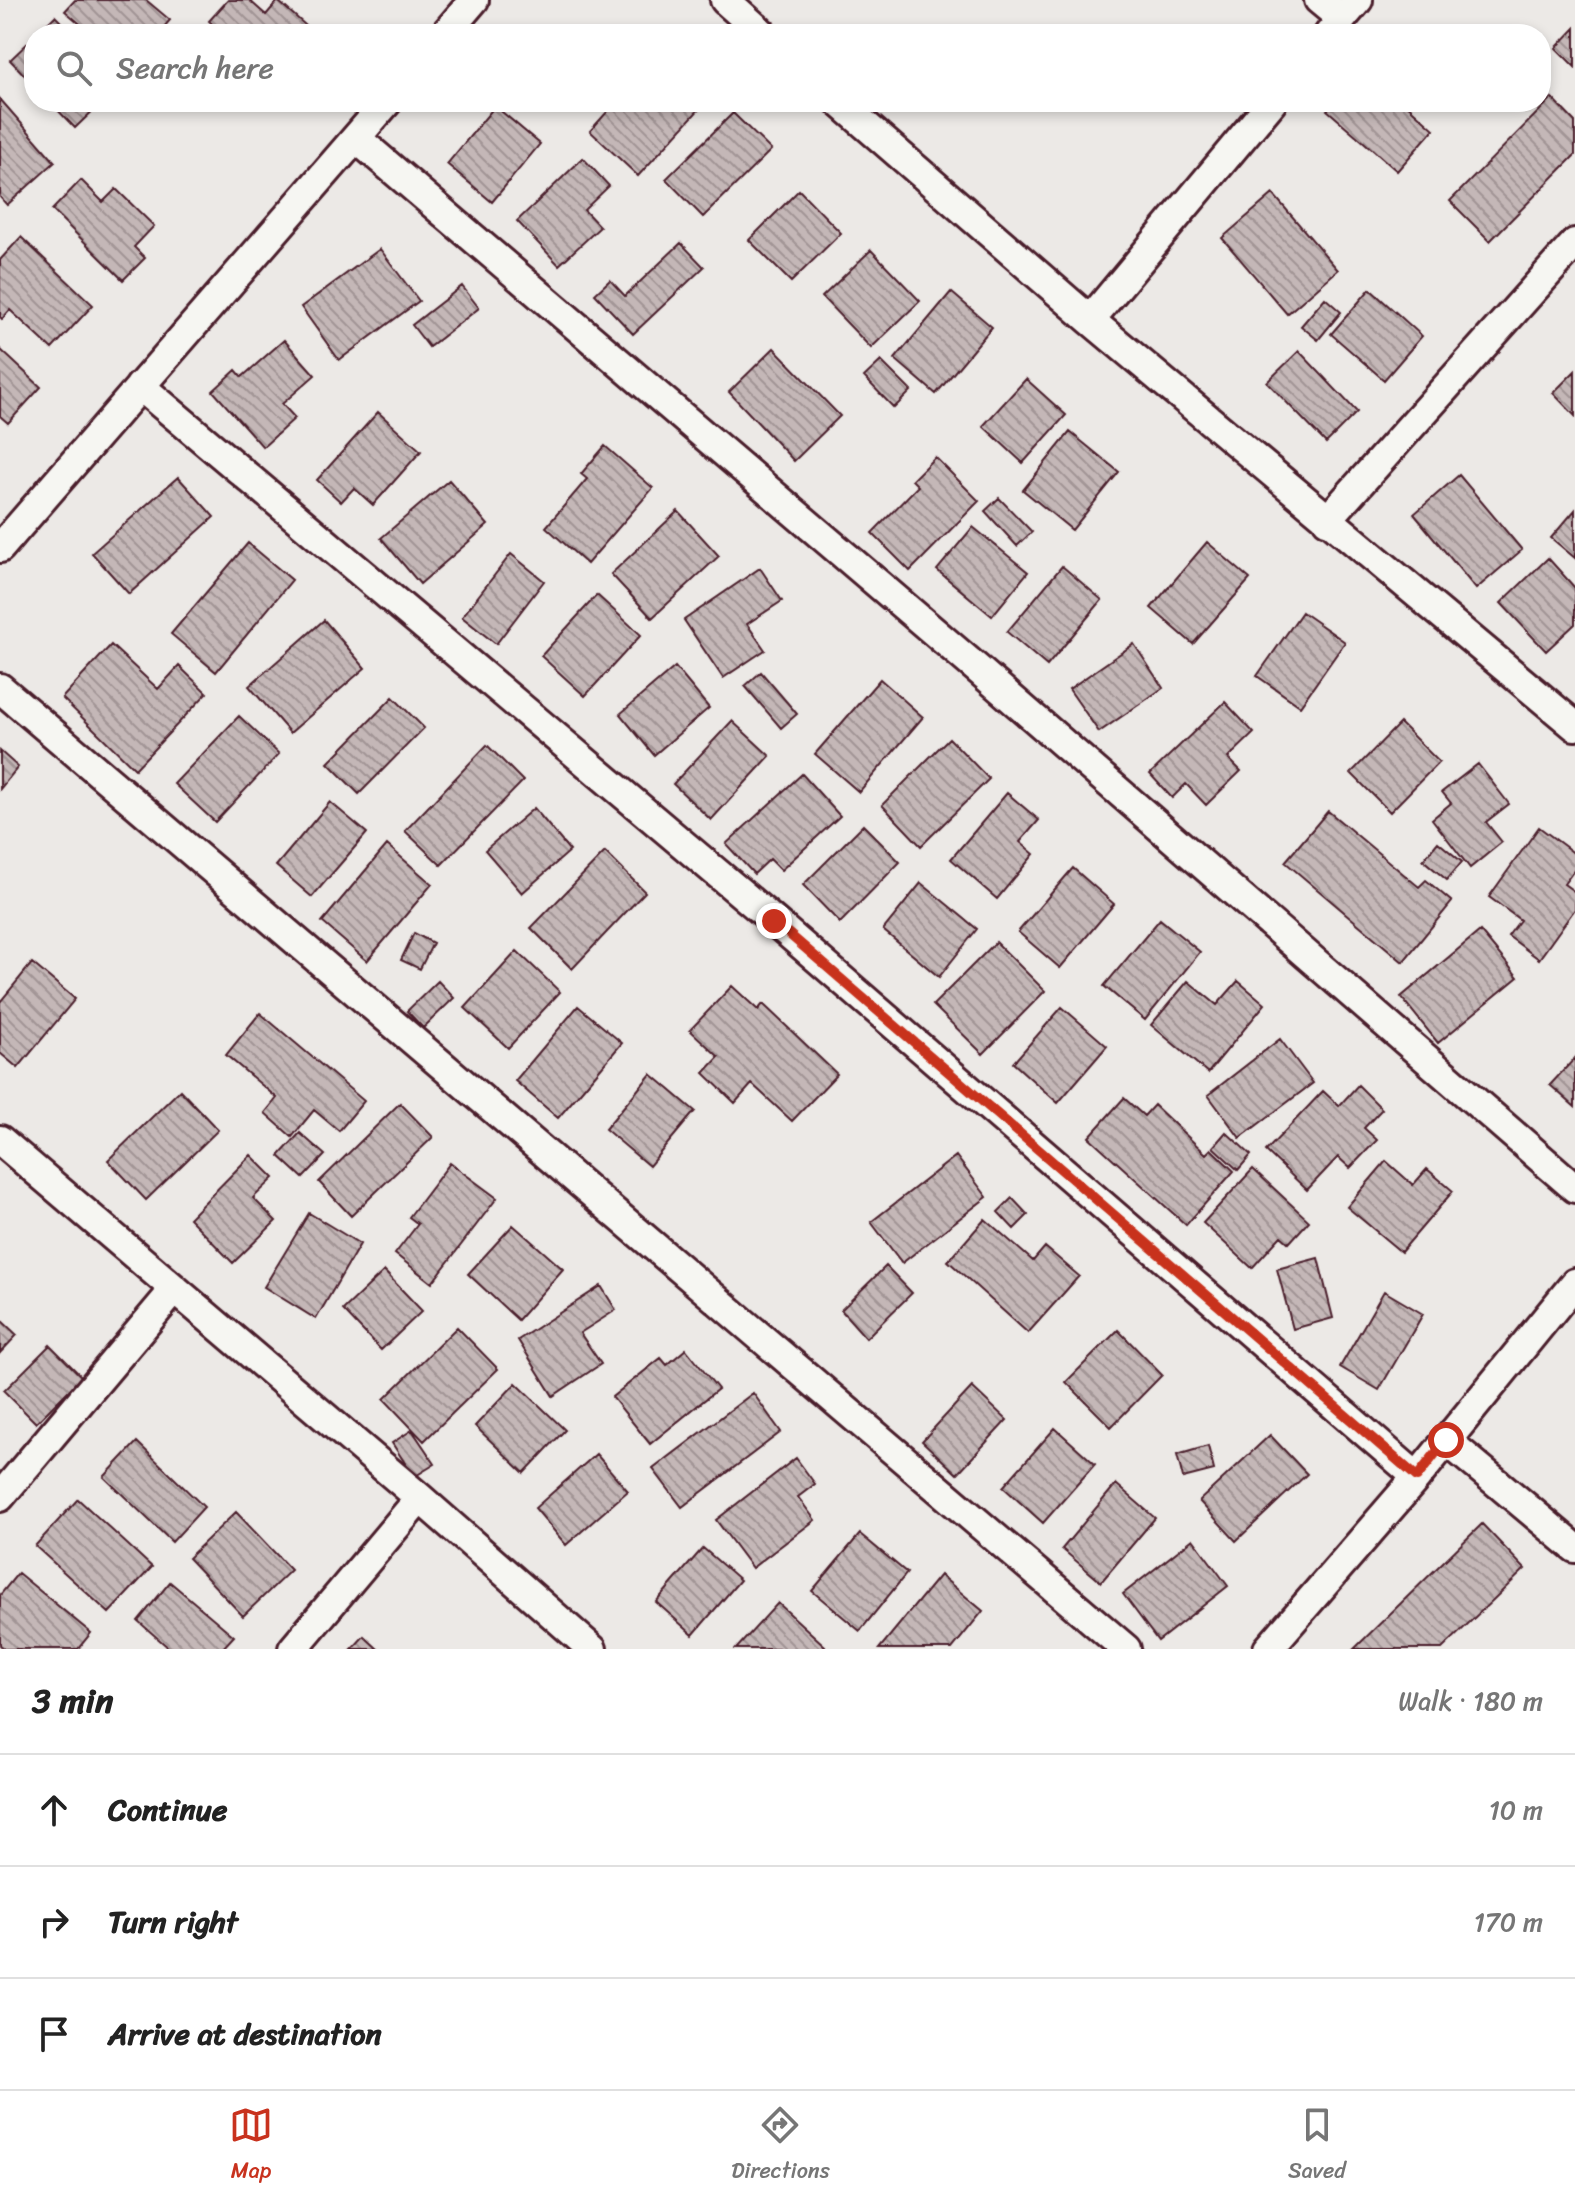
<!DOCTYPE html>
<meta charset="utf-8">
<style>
body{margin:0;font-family:Sriracha,sans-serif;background:#f2f2f2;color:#222}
.stop{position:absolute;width:24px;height:24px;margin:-18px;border:6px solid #c8321e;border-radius:50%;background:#fff}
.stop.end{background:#c8321e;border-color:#fff;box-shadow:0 2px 8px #0008}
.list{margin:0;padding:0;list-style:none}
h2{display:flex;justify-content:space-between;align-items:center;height:104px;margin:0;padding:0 32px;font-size:34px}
h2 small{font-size:26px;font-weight:400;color:#767676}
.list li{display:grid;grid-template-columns:52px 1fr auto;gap:24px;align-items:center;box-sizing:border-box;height:112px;padding:0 32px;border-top:2px solid #e0e0e0}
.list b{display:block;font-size:30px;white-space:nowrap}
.list em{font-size:26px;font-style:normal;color:#767676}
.icon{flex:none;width:44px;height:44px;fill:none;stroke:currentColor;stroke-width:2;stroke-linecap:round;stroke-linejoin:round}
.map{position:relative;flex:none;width:1575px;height:1649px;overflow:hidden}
.search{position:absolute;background:#fff;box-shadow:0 4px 12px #0003;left:24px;right:24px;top:24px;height:88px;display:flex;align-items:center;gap:20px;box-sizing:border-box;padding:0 28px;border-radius:32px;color:#767676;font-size:30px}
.sheet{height:440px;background:#fff}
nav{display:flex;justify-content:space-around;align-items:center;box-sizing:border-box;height:112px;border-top:2px solid #e0e0e0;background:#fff;font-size:22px;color:#767676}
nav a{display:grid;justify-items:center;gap:4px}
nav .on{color:#c8321e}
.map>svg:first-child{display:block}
.building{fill:url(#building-back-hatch);stroke:#4a1f2b;stroke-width:2}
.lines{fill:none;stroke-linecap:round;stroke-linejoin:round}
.street-casing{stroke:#4a1f2b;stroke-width:34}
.street{stroke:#f6f6f2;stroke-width:28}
.route{stroke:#c8321e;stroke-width:10}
</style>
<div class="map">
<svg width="1575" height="1649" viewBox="0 0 1575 1649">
<defs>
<pattern id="building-back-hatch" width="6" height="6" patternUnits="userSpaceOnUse" patternTransform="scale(2)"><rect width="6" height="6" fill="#c4b7b7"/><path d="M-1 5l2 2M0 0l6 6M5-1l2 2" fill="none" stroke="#a19495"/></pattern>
</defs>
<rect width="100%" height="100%" fill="#ece9e6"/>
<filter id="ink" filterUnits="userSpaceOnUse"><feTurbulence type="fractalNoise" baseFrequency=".0125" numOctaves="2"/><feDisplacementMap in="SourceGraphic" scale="16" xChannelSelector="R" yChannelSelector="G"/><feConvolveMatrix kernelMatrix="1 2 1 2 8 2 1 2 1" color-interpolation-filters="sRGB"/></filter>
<g filter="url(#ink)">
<path class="building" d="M75 0H146L170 20 158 34H92L65 11Z
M228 0H249L266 15 278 1 314 33 223 34 209 21Z
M55 16 73 34H37Z
M1575 28V67L1556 48Z
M34 37V85L10 60Z
M1552 98 1575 122V155L1490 241 1450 201Z
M0 99 55 162 7 205 0 197Z
M50 102H102L75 128Z
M616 102H701L704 104 638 176 590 131Z
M1334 102H1404L1434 129 1397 171 1327 110Z
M495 106 540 144 492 202 447 164Z
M733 113 771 150 703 217 666 179Z
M583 158 609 186 584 210 600 227 559 265 517 221Z
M81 180 103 202 116 189 154 226 134 247 145 258 123 280 52 210Z
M799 190 841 233 791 282 749 240Z
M1273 194 1338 270 1287 314 1222 238Z
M21 237 93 305 52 349 10 310 2 319 0 317V260Z
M681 243 704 267 633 334 595 294 610 280 625 296Z
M380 249 419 301 339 360 301 307Z
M871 250 920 301 871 348 822 297Z
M462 286 479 308 429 347 412 325Z
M1370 289 1422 336 1384 380 1331 334Z
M951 292 992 327 936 394 895 359Z
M1325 298 1341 312 1318 340 1301 326Z
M284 340 315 375 282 404 295 418 263 447 213 391 236 370 242 377Z
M774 348 840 416 794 461 729 392Z
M0 349 41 387 8 423 0 416Z
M1299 351 1357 412 1326 443 1267 382Z
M881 361 911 391 894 408 864 377Z
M1575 371V416L1553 393Z
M1026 379 1066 415 1023 463 983 426Z
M378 412 421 451 373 505 354 488 341 502 317 480Z
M1070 432 1119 472 1072 530 1023 490Z
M605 446 653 488 587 564 546 527 587 479 581 474Z
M935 457 979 501 910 571 872 533 918 486 912 480Z
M1459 475 1522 550 1476 589 1414 514Z
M178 477 214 517 129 594 92 553Z
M449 480 488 525 420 584 381 538Z
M999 498 1032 532 1017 546 985 511Z
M1575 510V558L1551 538Z
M678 511 719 556 652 618 611 574Z
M973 527 1028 572 992 616 937 570Z
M1207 542 1250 579 1193 644 1151 608Z
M248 543 292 580 216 672 171 634Z
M511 554 544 581 496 644 462 617Z
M1548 558 1575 588V624L1546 651 1501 603Z
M1062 566 1102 600 1047 666 1007 632Z
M760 568 782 601 747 624 765 650 723 678 684 620Z
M597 595 641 635 585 696 541 656Z
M1302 612 1345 642 1300 706 1257 676Z
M324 620 365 668 290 733 249 686Z
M1134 644 1163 688 1099 732 1069 689Z
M111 645 158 689 179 666 207 693 135 769 62 698Z
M675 667 709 708 654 755 620 714Z
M761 672 797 714 781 728 745 686Z
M880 679 923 717 859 792 815 754Z
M393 697 424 728 359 794 328 763Z
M1225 702 1254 733 1228 758 1241 771 1206 805 1186 784 1172 798 1150 774Z
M239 716 279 754 215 822 174 784Z
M732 721 770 756 711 820 673 784Z
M1400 723 1439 762 1390 812 1351 773Z
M949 738 989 779 921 846 882 805Z
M487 745 523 781 441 865 405 831Z
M0 751 18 767 0 789Z
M1478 764 1509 804 1486 822 1502 842 1470 868 1432 819 1451 803 1442 792Z
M802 774 840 816 781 870 770 859 754 874 726 844Z
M1007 793 1039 820 1020 842 1034 854 997 899 951 859Z
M330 802 367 833 312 897 276 866Z
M534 808 570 851 522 893 485 850Z
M1328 811 1419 887 1426 880 1452 902 1403 962 1285 862Z
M863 825 900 862 840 923 803 885Z
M1539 827 1575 854V869L1564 884 1575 892V909L1539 959 1508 936 1520 920 1489 897Z
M1438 842 1462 862 1447 880 1423 860Z
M387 845 432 884 367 961 322 922Z
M605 852 645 892 572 969 531 928Z
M1073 868 1114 904 1060 968 1018 932Z
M921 883 977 929 939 977 883 930Z
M1160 919 1200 952 1145 1020 1104 986Z
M1480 931 1518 977 1438 1043 1401 997Z
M414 933 433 943 420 969 401 960Z
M996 942 1045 991 983 1054 933 1005Z
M517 951 560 992 508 1048 465 1008Z
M32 963 75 999 18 1068 0 1053V1002Z
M438 981 454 998 423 1028 407 1011Z
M1188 981 1217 1005 1238 981 1265 1004 1208 1073 1151 1025Z
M732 986 758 1010 763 1004 837 1074 792 1121 752 1084 735 1103 704 1073 719 1057 690 1030Z
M578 1006 622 1043 558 1118 515 1081Z
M1062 1007 1107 1046 1058 1103 1013 1063Z
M260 1013 364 1101 339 1131 314 1110 292 1137 265 1113 277 1098 226 1055Z
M1280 1039 1313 1083 1240 1138 1208 1095Z
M1575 1058V1107L1550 1085Z
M651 1074 695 1111 649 1166 605 1129Z
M1358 1085 1382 1109 1364 1128 1377 1140 1350 1168 1338 1157 1307 1190 1266 1151 1323 1091 1339 1106Z
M180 1090 218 1130 146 1200 108 1160Z
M1124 1098 1144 1116 1154 1105 1206 1154 1211 1149 1234 1171 1186 1225 1089 1137Z
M400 1103 433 1137 351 1216 319 1182Z
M1226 1132 1251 1155 1238 1170 1213 1147Z
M300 1133 325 1155 303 1178 279 1156Z
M251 1155 274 1178 253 1198 276 1221 233 1263 189 1218Z
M956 1156 987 1197 902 1263 871 1222Z
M1386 1161 1413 1185 1427 1169 1453 1191 1401 1252 1347 1207Z
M450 1163 497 1198 432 1283 395 1254 418 1224 409 1217Z
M1253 1169 1309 1221 1289 1243 1281 1236 1252 1268 1203 1223Z
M1012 1198 1028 1215 1014 1229 998 1212Z
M309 1213 360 1244 316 1319 264 1287Z
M985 1219 1033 1261 1045 1247 1079 1276 1028 1333 948 1261Z
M513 1225 563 1269 518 1320 468 1274Z
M1318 1258 1333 1318 1293 1329 1277 1269Z
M886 1266 912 1293 866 1338 841 1310Z
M384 1271 422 1311 381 1350 343 1310Z
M601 1286 616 1310 580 1333 601 1364 553 1396 518 1340Z
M1384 1291 1423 1314 1379 1390 1340 1367Z
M0 1319 17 1335 0 1353Z
M457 1327 498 1369 424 1441 384 1399Z
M1118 1330 1162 1375 1111 1427 1066 1382Z
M50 1345 82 1377 36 1423 4 1391Z
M686 1349 718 1389 650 1444 612 1397 661 1358 667 1365Z
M516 1383 565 1430 524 1473 475 1426Z
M972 1387 1007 1420 957 1474 922 1441Z
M753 1393 781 1432 682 1507 653 1469Z
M1055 1428 1095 1464 1043 1523 1003 1487Z
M412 1430 435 1464 414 1477 392 1443Z
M1270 1435 1307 1474 1236 1541 1199 1501Z
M137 1442 204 1507 172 1542 104 1477Z
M1208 1446 1214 1470 1183 1478 1177 1455Z
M596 1454 628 1491 566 1545 535 1508Z
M796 1458 815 1484 798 1497 815 1520 752 1568 716 1520Z
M1116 1484 1155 1518 1101 1582 1062 1549Z
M78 1499 152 1567 109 1613 35 1546Z
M236 1512 291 1570 243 1616 188 1558Z
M1482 1524 1525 1569 1442 1649H1354Z
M860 1534 907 1573 860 1631 812 1591Z
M1193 1539 1228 1586 1158 1641 1123 1594Z
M703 1548 740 1580 693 1635 656 1602Z
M18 1573 91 1633 78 1649H5L0 1645V1595Z
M940 1575 983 1611 952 1649H879Z
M170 1582 234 1636 222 1649H170L138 1621Z
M778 1603 825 1646 823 1649H736Z
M364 1636 378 1649H352Z"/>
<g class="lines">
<defs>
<path id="street" d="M725 0 763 34
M1319 0 1342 19
M445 34 474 0
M1329 34 1358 0
M839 102 1090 320 1575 726
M356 138 980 671 1575 1188
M1090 320 1272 102
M140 386 774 921 1417 1477
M1327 520 1575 243
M0 548 387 102
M0 688 1126 1649
M0 1140 420 1498 592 1649
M1446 1440 1575 1548
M0 1497 175 1289
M293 1649 420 1498
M1268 1649 1417 1477 1575 1283"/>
</defs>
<use href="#street" class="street-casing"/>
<use href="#street" class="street"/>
</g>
</g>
<g class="lines" filter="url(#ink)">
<path class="route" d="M774 921 1417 1477 1446 1440"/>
</g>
</svg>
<div class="stop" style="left:1446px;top:1440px"></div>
<div class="stop end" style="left:774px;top:921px"></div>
<div class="search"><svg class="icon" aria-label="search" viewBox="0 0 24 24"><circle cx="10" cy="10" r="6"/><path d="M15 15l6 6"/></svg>Search here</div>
</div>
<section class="sheet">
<h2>3 min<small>Walk · 180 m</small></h2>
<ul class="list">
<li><svg class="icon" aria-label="ahead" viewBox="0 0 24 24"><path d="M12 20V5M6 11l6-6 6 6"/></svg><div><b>Continue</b></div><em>10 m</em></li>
<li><svg class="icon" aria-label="right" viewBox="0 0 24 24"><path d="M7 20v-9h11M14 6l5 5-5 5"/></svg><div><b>Turn right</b></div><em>170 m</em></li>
<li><svg class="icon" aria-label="arrive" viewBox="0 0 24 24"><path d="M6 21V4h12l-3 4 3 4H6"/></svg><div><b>Arrive at destination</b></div></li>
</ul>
</section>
<nav>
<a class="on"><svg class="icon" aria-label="map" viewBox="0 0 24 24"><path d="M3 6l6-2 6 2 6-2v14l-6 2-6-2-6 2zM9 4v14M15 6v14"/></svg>Map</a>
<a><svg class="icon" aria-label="directions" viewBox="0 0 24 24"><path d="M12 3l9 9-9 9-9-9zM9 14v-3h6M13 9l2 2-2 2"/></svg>Directions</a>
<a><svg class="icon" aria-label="saved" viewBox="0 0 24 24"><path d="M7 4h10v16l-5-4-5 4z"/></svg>Saved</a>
</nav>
